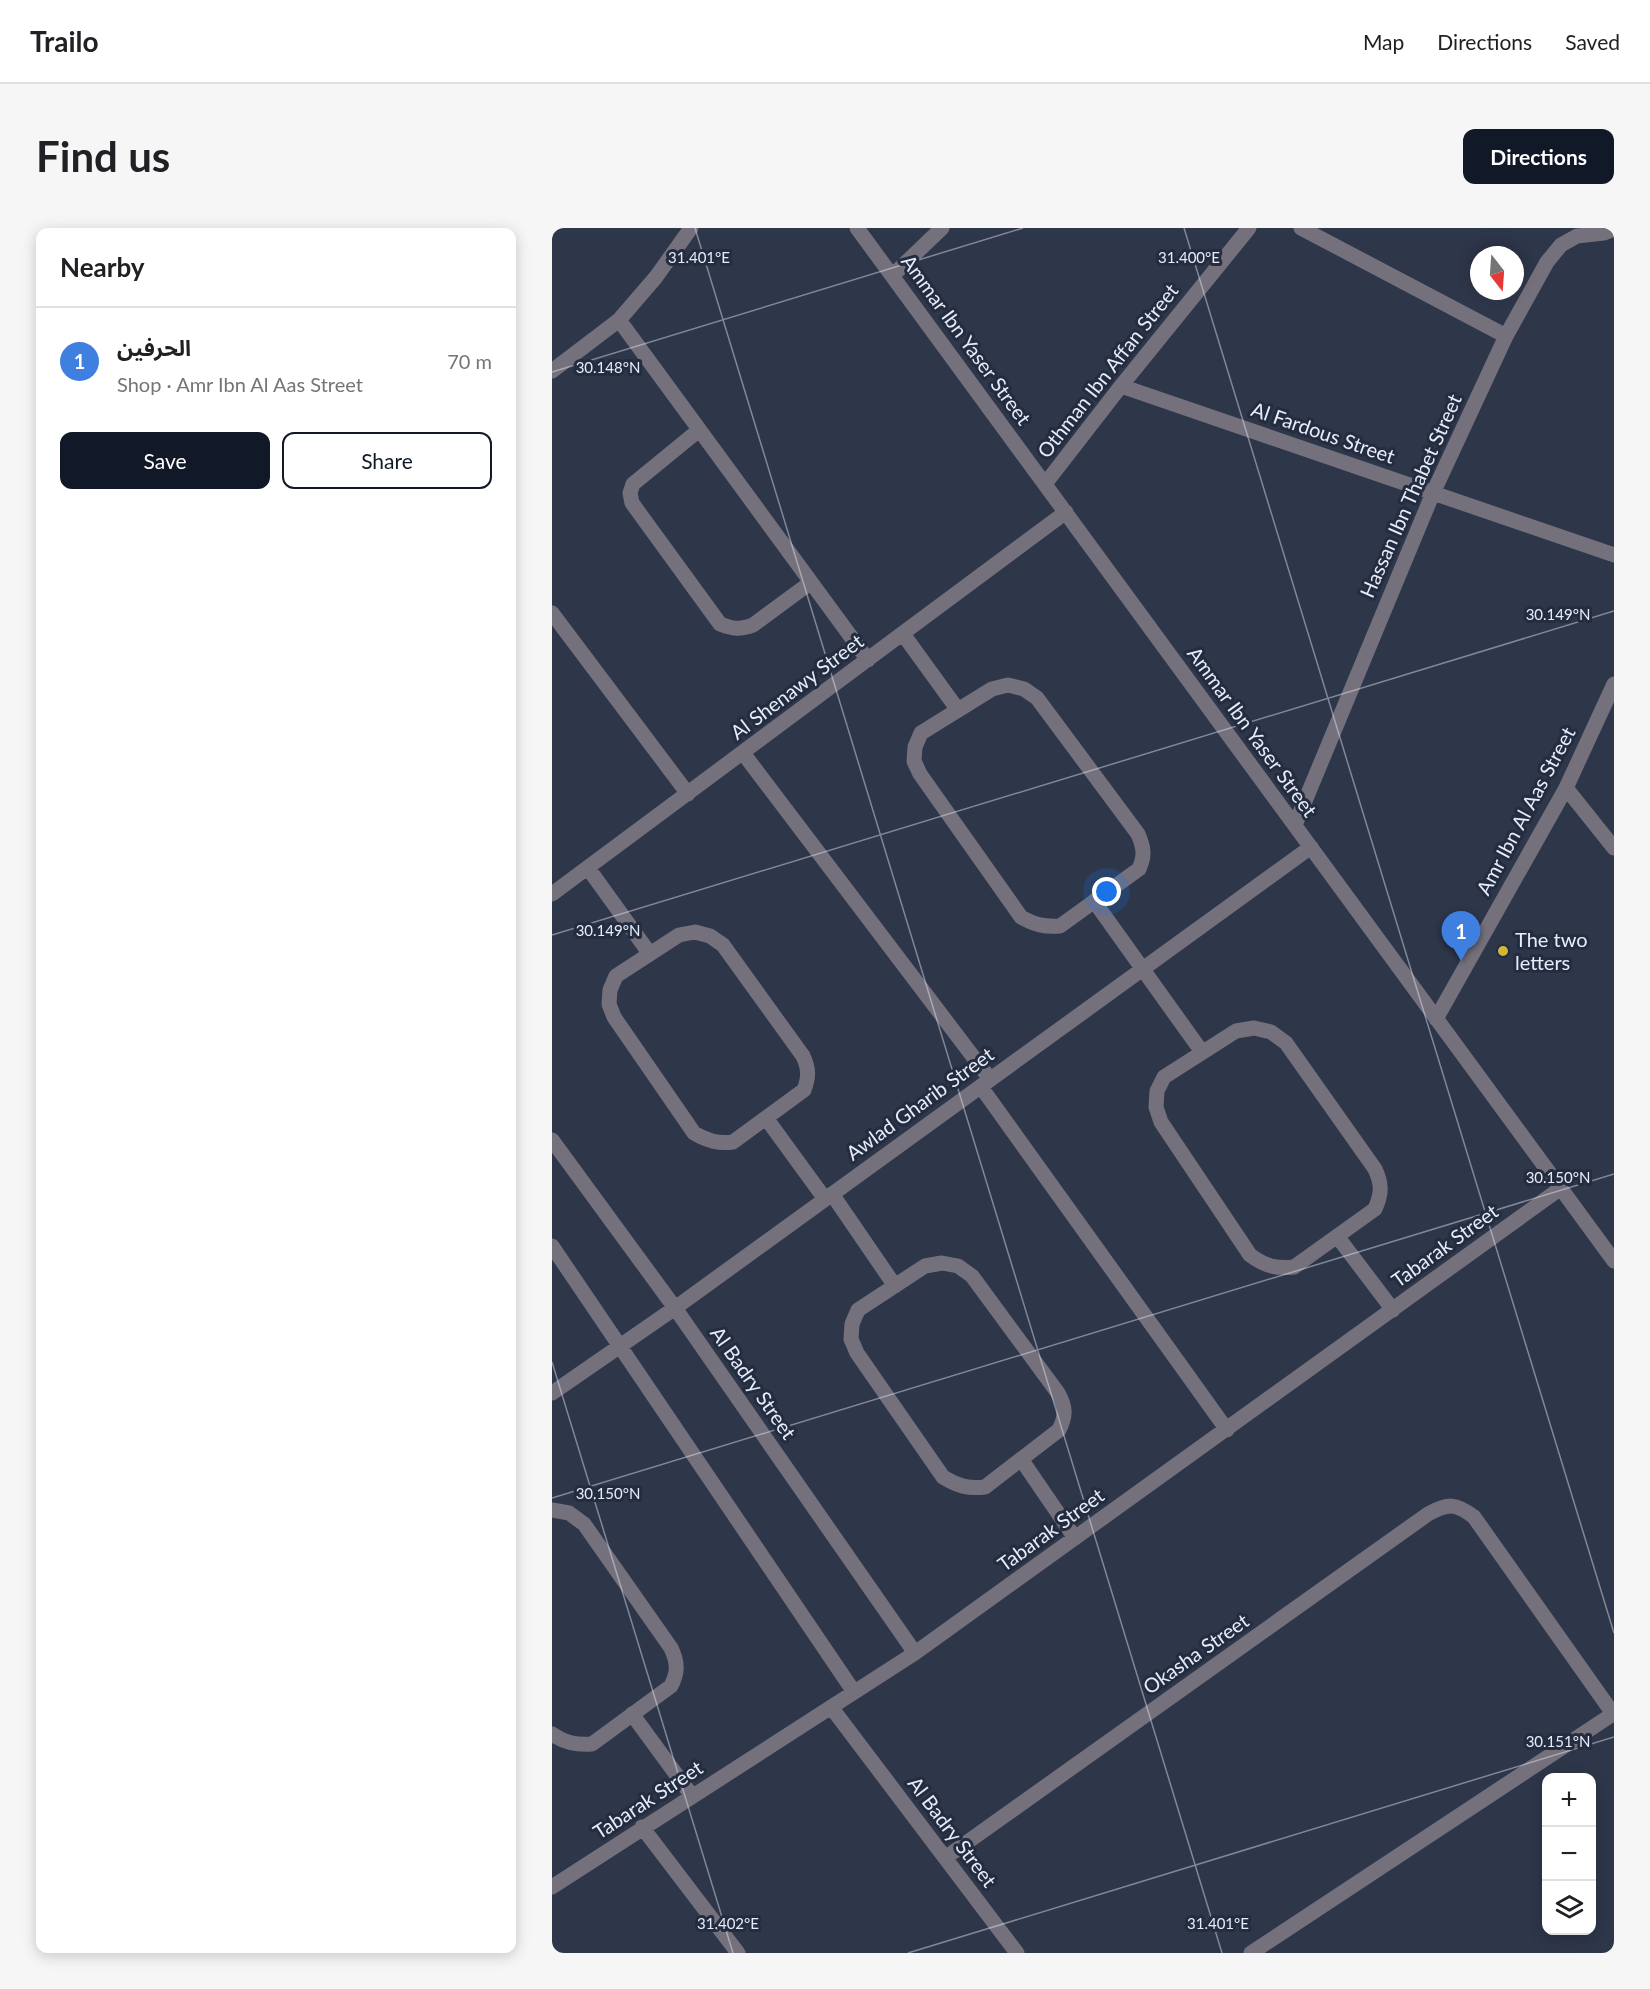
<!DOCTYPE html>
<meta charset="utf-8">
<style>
body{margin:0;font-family:Lato,"Noto Sans Arabic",sans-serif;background:#f6f6f6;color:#202124}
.controls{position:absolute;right:18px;bottom:18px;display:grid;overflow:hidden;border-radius:12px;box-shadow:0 3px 15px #0003}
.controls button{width:54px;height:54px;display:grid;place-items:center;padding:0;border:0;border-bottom:2px solid #e0e0e0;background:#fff;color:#202124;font:30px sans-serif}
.compass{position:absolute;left:918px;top:18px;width:54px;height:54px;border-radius:50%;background:#fff;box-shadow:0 3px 15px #0003;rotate:163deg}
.you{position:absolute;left:555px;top:664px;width:21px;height:21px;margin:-15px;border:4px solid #fff;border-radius:50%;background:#1a73e8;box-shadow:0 0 0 9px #1a73e833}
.badge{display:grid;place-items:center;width:39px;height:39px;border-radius:50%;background:#111827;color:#fff;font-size:20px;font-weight:700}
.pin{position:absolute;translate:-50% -50px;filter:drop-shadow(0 2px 3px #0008)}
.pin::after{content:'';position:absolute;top:32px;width:21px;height:18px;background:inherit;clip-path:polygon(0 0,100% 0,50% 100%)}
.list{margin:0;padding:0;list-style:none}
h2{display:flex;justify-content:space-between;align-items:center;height:78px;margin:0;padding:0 24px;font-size:26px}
h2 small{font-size:20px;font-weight:400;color:#757577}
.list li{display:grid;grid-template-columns:39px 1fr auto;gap:18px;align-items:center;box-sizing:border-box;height:108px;padding:0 24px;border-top:2px solid #e0e0e0}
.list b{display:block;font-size:22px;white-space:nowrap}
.list p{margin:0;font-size:20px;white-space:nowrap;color:#757577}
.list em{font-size:20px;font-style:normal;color:#757577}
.actions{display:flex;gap:12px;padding:18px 24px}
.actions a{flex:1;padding:14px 0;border:2px solid #111827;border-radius:12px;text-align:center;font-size:21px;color:#111827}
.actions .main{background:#111827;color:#fff}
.icon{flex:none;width:33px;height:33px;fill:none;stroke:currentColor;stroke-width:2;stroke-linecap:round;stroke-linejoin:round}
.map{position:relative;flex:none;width:1062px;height:1725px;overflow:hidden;border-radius:12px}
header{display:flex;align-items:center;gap:36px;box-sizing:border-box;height:84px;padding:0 30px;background:#fff;border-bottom:2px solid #e0e0e0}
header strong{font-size:28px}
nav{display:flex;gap:33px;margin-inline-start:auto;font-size:21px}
.intro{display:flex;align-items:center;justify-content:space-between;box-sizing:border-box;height:144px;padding:0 36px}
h1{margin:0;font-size:42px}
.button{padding:15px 27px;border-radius:12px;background:#111827;color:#fff;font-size:21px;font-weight:700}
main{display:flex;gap:36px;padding:0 36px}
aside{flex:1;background:#fff;border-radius:12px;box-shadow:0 3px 15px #0003}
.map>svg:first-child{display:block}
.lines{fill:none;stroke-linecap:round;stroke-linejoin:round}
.minor{stroke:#75717c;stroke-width:15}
.ticks{fill:none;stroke:#e6ecf9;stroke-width:1.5;stroke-opacity:0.45}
.poi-dot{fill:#d0b736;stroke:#242c3f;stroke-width:2}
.labels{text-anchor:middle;stroke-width:6;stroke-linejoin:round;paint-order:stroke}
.street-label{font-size:20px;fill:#e6ecf9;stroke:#242c3f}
.poi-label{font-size:20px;fill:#e6ecf9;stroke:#242c3f;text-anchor:start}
.ticks-label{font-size:15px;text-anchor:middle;fill:#e6ecf9;stroke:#242c3f;stroke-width:6;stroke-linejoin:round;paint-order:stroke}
</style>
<header>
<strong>Trailo</strong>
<nav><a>Map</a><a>Directions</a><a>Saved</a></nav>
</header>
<div class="intro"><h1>Find us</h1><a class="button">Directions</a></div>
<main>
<aside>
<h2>Nearby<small></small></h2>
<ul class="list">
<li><span class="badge" style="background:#3f7fe0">1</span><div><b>الحرفين</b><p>Shop · Amr Ibn Al Aas Street</p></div><em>70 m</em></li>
</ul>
<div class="actions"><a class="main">Save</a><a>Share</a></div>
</aside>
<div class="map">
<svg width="1062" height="1725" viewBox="0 0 1062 1725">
<rect width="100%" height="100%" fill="#2e364a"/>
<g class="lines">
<path class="minor" d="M305 0 1062 1033
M749 0 954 108
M341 47 390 0
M67 92 316 432
M0 143 67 92 104 49 139 0
M569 158 1062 327
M147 202 81 256 78 265 80 275 168 396C181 401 188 402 201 397L258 355
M493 256 569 158 697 0
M0 385 136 566
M351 406 406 482
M456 457 472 461 485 470 586 606C592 620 593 628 587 641L508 698C492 699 483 697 469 689L368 546 362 533 363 519 369 505 440 461Z
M191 525 438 851
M1014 560 1062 620
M743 597 881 265 954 108 995 34 1009 17 1025 8 1052 5 1062 1
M36 640 98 726
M0 666 514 284
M542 673 650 824
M143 704 158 708 171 717 251 828C257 841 257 849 252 862L181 914C166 916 156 913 142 905L62 789 57 776 58 762 64 748 127 707Z
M884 791 1014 560 1062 456
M702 800 719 804 734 815 823 941C830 956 830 965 823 981L742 1039C724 1041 713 1038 698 1027L609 894 604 879 605 863 612 849 684 803Z
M429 859 675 1202
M214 890 273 971
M0 912 123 1080 363 1425
M280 966 343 1058
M785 1008 841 1082
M0 1018 302 1464
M390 1035 406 1038 420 1048 506 1165C514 1179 514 1188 507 1202L433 1259C416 1261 406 1258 391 1249L305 1125 299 1111 300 1096 306 1082 373 1038Z
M0 1165 123 1080 759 619
M469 1231 523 1310
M0 1282 17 1285 32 1296 119 1420C126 1435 126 1444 119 1458L40 1516C24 1517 13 1515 0 1506
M279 1479 465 1725
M80 1486 140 1568
M90 1599 186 1725
M393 1630 876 1286C896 1275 904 1275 922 1289L1062 1487
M0 1659 363 1425 1009 960
M699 1725 1061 1486"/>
</g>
<path class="ticks" d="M143 0 670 1725M632 0 1062 1405M0 144 471 0M0 707 1062 383M0 1134 181 1725M0 1270 1062 946M356 1725 1062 1509"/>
<circle class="poi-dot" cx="951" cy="723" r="6"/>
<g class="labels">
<g class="street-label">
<text transform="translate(414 112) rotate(54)" y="7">Ammar Ibn Yaser Street</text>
<text transform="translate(556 143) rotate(-52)" y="7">Othman Ibn Affan Street</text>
<text transform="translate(771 205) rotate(19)" y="7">Al Fardous Street</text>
<text transform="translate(859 268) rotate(-66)" y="7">Hassan Ibn Thabet Street</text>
<text transform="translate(245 459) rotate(-37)" y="7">Al Shenawy Street</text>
<text transform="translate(700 504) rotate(54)" y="7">Ammar Ibn Yaser Street</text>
<text transform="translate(974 583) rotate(-62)" y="7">Amr Ibn Al Aas Street</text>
<text transform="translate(368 876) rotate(-36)" y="7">Awlad Gharib Street</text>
<text transform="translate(893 1018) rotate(-36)" y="7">Tabarak Street</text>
<text transform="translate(201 1155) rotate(55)" y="7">Al Badry Street</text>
<text transform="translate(499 1302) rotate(-36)" y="7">Tabarak Street</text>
<text transform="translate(644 1426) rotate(-35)" y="7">Okasha Street</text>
<text transform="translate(96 1572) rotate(-33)" y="7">Tabarak Street</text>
<text transform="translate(400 1604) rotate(53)" y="7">Al Badry Street</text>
</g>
<g class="poi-label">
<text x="963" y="719">The two<tspan x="963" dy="23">letters</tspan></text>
</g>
</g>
<g class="ticks-label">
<text x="147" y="35">31.401°E</text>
<text x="637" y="35">31.400°E</text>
<text x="56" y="145">30.148°N</text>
<text x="1006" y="392">30.149°N</text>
<text x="56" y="708">30.149°N</text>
<text x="1006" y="955">30.150°N</text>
<text x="56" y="1271">30.150°N</text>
<text x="1006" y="1519">30.151°N</text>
<text x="176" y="1701">31.402°E</text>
<text x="666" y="1701">31.401°E</text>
</g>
</svg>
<div class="controls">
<button>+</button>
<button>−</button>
<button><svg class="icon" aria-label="layers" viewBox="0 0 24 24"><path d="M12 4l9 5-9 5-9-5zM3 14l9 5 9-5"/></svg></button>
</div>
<svg class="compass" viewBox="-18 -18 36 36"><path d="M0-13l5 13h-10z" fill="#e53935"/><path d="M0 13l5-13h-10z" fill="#757577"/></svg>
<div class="you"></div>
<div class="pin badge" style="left:909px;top:733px;background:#3f7fe0">1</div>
</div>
</main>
